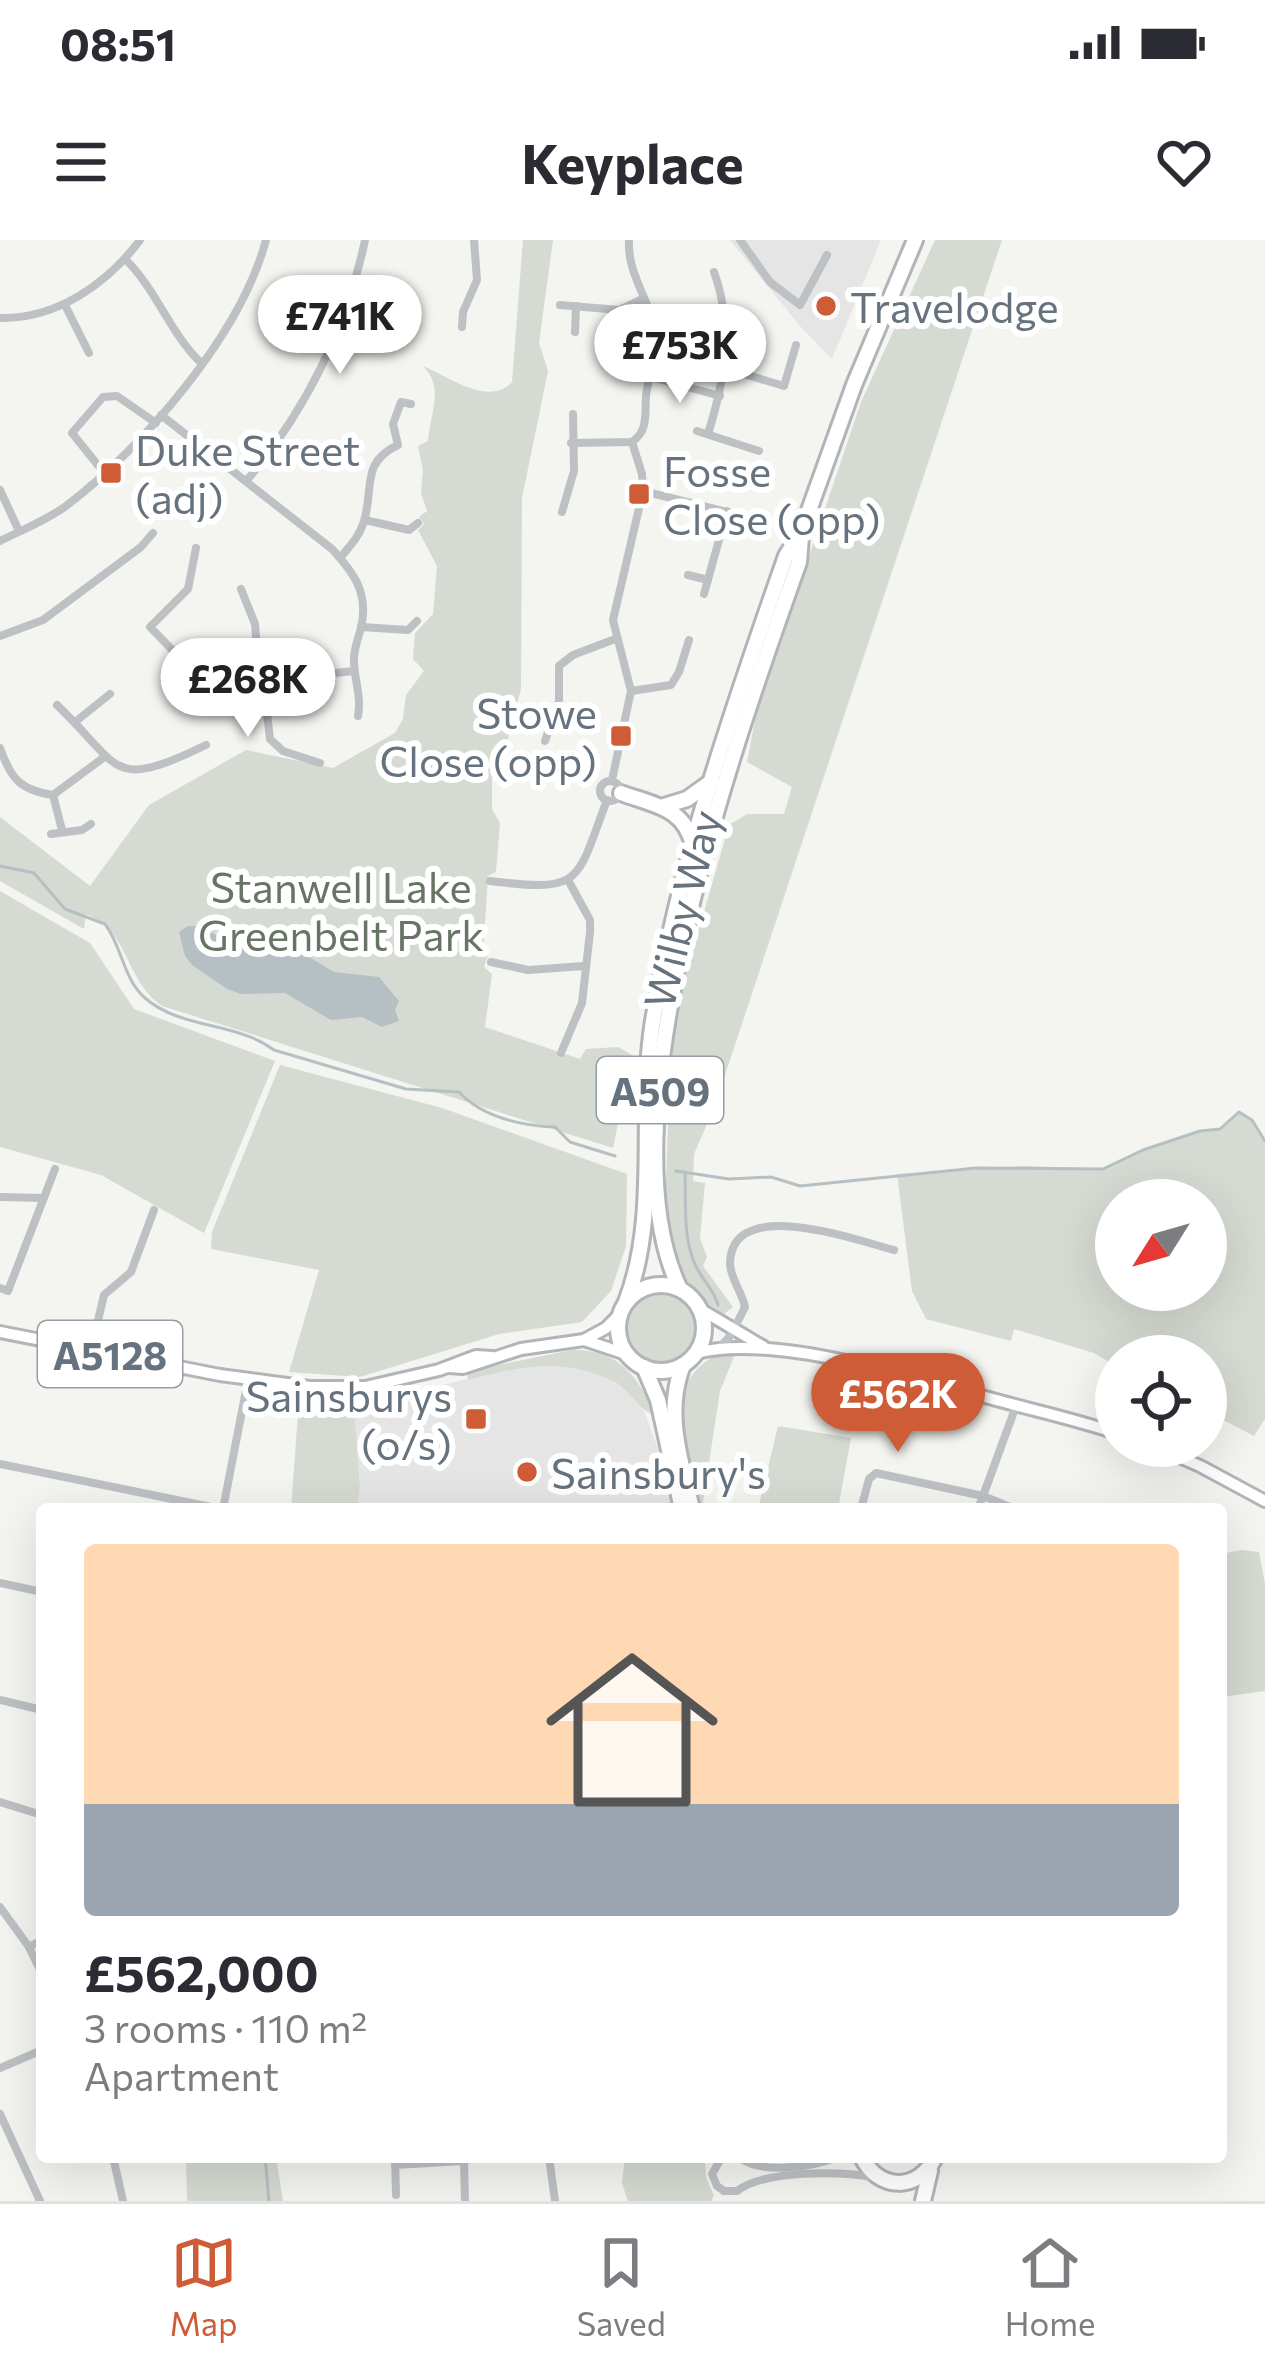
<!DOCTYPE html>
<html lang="en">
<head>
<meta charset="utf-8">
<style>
	body { margin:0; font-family:Commissioner,sans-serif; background:#f7f7f7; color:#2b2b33; height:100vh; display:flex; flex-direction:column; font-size:45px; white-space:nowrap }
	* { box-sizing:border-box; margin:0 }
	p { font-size:39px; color:#7c7c81 }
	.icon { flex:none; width:66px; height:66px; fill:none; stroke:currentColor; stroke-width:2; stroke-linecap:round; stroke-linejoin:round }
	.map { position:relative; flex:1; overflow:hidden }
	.drawer { position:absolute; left:36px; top:1263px; width:1191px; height:660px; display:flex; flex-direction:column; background:#fff; border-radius:12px; box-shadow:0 12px 48px #0002 }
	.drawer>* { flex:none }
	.needle { width:78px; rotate:233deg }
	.buttons { position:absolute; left:1095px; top:939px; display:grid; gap:24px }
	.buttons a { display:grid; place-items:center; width:132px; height:132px; border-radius:50%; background:#fff; box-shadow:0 12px 48px #0002; font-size:60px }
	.price { position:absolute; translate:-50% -102px; padding:0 27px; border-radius:42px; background:#fff; color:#222; font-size:39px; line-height:78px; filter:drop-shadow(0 3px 6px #0008) }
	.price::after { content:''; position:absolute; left:50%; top:72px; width:36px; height:27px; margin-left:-18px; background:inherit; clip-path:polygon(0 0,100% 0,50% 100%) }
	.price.on { background:#ce5c36; color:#fff }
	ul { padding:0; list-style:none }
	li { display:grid; align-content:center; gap:24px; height:636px; padding:0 48px }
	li+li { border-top:3px solid #e1e1e2 }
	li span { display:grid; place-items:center; height:372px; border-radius:12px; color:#555 }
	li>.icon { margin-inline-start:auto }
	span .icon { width:216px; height:216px; fill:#fffc; stroke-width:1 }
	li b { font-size:51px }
	.status { display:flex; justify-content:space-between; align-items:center; height:84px; padding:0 60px; background:#fff; direction:ltr }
	.status svg { height:33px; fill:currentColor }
	header { display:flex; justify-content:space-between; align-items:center; height:156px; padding:0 48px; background:#fff; font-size:54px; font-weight:700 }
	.tabs { display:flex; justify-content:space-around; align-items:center; height:168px; border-top:3px solid #e1e1e2; background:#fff; font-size:33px; color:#7c7c81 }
	.tabs a { display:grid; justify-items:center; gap:6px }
	.tabs .on { color:#ce5c36 }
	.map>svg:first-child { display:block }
	.built { fill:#e4e5e4 }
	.green { fill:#d5dad2; fill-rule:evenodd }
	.water { fill:#b6c0c4 }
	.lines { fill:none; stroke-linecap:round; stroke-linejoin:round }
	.stream { stroke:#b6c0c4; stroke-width:3 }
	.primary-casing { stroke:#b1b5b8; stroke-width:16 }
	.highway-casing { stroke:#b2b5b8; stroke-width:20 }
	.street { stroke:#bdc1c4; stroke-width:8 }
	.primary { stroke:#fff; stroke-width:10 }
	.highway { stroke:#fff; stroke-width:14 }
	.poi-dot { fill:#ce5c36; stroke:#fff; stroke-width:4.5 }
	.labels { text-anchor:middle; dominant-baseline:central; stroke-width:12; stroke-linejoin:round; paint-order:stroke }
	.shield { fill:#fff; stroke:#949da5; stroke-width:3 }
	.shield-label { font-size:39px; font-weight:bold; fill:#66737e }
	.poi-label { font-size:42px; fill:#66737e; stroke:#fff; text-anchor:start }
	.park-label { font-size:42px; fill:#677664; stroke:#fff }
	.street-label { font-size:42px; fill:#66737e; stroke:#fff }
</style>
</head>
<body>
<div class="status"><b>08:51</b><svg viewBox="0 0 49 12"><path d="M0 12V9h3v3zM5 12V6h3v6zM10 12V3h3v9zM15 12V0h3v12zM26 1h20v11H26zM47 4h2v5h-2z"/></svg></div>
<header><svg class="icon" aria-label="menu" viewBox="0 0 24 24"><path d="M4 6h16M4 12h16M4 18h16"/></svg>Keyplace<svg class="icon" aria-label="heart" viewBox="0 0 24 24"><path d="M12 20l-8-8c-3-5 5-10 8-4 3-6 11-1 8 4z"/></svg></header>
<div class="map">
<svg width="1265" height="1961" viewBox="0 0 1265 1961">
	<rect width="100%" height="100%" fill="#f4f4f0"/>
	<g class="built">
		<polygon points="730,0 881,0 832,119 800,86"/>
		<polygon points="552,1126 593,1130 629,1151 644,1171 672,1246 669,1269 357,1269 360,1247 354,1167 508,1129"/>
	</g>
	<g class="green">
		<path d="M 523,0 L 553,0 L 539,103 L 548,131 L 522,258 L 521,449 L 503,518 L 504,537 L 492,538 L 492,569 L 500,583 L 496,632 L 488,636 L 483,714 L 488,715 L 484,727 L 492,734 L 485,787 L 580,819 L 586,809 L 618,807 L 632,815 L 613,908 L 162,766 C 124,739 130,691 86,674 L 84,689 L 0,641 L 0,577 L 90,646 L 149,565 L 246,510 L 333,528 L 395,493 L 403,479 L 406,455 L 424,431 L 413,419 L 415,393 L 433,374 L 437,326 L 418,290 L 424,284 L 419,277 L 427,271 L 421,253 L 423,230 L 418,206 L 428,201 C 430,172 445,148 423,126 C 449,137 489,167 512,142 Z"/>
		<polygon points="935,0 1002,0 714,868 694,914 693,941 705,943 700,998 707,1017 703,1026 733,1067 724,1074 707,1063 678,1031 666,985 666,939 670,828 679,759 729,585 747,574 784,574 792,547 747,522 757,470 861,162"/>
		<polygon points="0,651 90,703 134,769 275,821 204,993 101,935 0,907"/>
		<polygon points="280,825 442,868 627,934 626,1006 611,1051 582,1082 499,1094 360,1137 289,1132 319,1030 211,1009 212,992"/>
		<path d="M 1239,872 L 1252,880 L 1265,901 L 1265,1179 L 1254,1196 L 1206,1171 L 1206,1116 L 1116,1116 L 1116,1126 L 1094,1113 L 1014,1089 L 1011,1101 L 926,1079 L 912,1051 L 897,934 L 1026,926 L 1103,929 L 1143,910 L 1200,891 L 1220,889 ZM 1116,960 L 1206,960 L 1206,1050 L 1116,1050 Z"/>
		<circle cx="659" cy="1088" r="37"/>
		<path d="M 572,1110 C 618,1109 639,1136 654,1175 C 638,1169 632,1153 618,1144 C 569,1116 520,1126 468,1140 L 467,1133 L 474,1130 Z"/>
		<path d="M 722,1113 L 735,1114 L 720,1151 L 702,1269 C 688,1216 654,1140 722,1113 Z"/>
		<polygon points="299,1160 354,1167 360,1247 357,1269 291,1269"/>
		<polygon points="778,1186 851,1198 838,1269 758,1269"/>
		<polygon points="1241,1310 1259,1312 1265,1344 1265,1451 1221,1457 1221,1314"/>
		<polygon points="186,1917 276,1917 283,1961 187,1961"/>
		<polygon points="625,1917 697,1917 705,1922 706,1937 714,1956 711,1961 628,1961 622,1943"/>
	</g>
	<polygon class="water" points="188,686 198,686 227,700 296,709 334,732 379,737 399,761 395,770 399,781 382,787 362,777 331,780 285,753 241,754 227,749 192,725 185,716 179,692"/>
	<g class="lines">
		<g class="stream">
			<path d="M 0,626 L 34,633 L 65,669 L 105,684 C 122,706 123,739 145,758 C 180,789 237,782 274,810 L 406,849 L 459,852 C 482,877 522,886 555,887 L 570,902 L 615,916"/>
			<polyline points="676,931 729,939 771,937 800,946 976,928 1103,929 1143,910 1200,891 1220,889 1239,872 1252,880 1265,901"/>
			<path d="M 685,932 C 686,961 683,995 694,1022 C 700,1038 713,1047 718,1065"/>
			<polyline points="265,1917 269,1961"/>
		</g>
		<defs>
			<g id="primary">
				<polyline points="700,1069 764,1107"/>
				<polyline points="0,1092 220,1135 310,1147 365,1147 439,1130 476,1116 492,1117"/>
				<polyline points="584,1100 626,1114"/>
				<path d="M 696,1113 C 772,1093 912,1137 989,1158 C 1032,1170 1074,1179 1116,1193"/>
				<polyline points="449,1127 463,1128 521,1109 584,1100 606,1088 619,1075"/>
				<polyline points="1154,1206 1200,1226 1265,1261"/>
			</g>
			<g id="highway">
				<path d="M 621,553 C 653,565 685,567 693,606"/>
				<polyline points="664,566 687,559 712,541"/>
				<circle cx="661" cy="1088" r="43"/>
				<path d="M 680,1049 C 599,881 738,493 799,322 L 801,297"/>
				<path d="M 626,1062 C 660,974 638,872 653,781 C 679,623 733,467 786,316 L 802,290 L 854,145 L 915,0"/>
				<path d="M 683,1125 C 664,1173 681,1221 692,1269"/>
				<polyline points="644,1127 658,1160 682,1269"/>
				<path d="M 862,1917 C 878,1951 919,1952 935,1917"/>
				<polyline points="923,1961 930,1931"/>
			</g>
		</defs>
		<use href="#primary" class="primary-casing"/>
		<use href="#highway" class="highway-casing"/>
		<g class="street">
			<polyline points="740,0 770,42 800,65 827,15"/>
			<path d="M 125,19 C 157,50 169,92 201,123"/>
			<polyline points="65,65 89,113"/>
			<polyline points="560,65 619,70 644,58"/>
			<path d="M 0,78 C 57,79 107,44 140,0"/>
			<polyline points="462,87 463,72 477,40 474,0"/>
			<polyline points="575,92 576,66"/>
			<polyline points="725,133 744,134 784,146 796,105"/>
			<polyline points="651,137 720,156"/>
			<path d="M 161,175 L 332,309 C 354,333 369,353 361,388 C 358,398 355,406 354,417 C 353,438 362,454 358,476"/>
			<polyline points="697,191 759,211"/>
			<path d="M 708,194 C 725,139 734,88 714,32"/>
			<path d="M 571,203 L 632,202 C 651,189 643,169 647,149 C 651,129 657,113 655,92 C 650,59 627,35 629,0"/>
			<polyline points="105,234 72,193 103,157 117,156 156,183"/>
			<path d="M 247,240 C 305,172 347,88 365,0"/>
			<polyline points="0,250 19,291"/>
			<polyline points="643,251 747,277"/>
			<polyline points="562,272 574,231 573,174"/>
			<polyline points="365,280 409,290 418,283"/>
			<path d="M 0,301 C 22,290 47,280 66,266 C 143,208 241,94 266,0"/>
			<polyline points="196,308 188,349 150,387 186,424 200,427 258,422 316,435 354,431"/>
			<path d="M 340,318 C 349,307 359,297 363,284 C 375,251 359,223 398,205 L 393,184 L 401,162 L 411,164"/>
			<polyline points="688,335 708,340"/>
			<polyline points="241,349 255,384 258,422"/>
			<polyline points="704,354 727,271"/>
			<polyline points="361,387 408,390 417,381"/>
			<polyline points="0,396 43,380 141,307 153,293"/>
			<polyline points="288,428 267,473 270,499 283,511 320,523"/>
			<polyline points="631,451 671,445 679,432 689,400"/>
			<path d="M 57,465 C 122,527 109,552 206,505"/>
			<polyline points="75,482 110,454"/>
			<polyline points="545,501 559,461 559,426 573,415 615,399"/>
			<path d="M 0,508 C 11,539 20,550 53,555 L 103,518"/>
			<polyline points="612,540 631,451 613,380 643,251 642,234 632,202"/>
			<circle cx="610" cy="551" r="10"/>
			<polyline points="53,555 62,590"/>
			<polyline points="51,594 82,590 91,584"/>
			<path d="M 490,641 C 584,653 576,642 607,560"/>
			<polyline points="491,722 528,730 584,726"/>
			<polyline points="561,813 582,763 590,692 590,680 568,640"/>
			<polyline points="0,957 42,958"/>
			<polyline points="0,1048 8,1051 55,929"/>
			<path d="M 720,1107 L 731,1095 L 745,1067 C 742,1052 730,1038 730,1023 C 732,954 858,1001 894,1010"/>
			<polyline points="91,1110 104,1055 131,1032 154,970"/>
			<polyline points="0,1224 221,1269"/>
			<polyline points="223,1269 248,1140"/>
			<polyline points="861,1269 869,1239 876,1233 983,1256 978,1269"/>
			<polyline points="1015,1269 983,1256 1016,1166"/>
			<polyline points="0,1343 42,1352"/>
			<polyline points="0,1460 42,1470"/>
			<polyline points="0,1562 42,1575"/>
			<polyline points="0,1667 29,1707 42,1734"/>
			<polyline points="29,1707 42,1700"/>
			<polyline points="0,1828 42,1810"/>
			<polyline points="0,1874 40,1961"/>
			<polyline points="113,1917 123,1961"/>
			<polyline points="395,1917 396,1955"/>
			<polyline points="549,1917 555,1961"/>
			<polyline points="722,1917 712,1934 717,1946 724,1951"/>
			<path d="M 739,1917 C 760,1935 813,1927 837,1917"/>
			<polyline points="464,1921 465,1961"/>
			<polyline points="395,1925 464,1921"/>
			<path d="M 724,1951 L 737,1951 C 764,1930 840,1931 874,1937"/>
		</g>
		<use href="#primary" class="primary"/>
		<use href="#highway" class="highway"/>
	</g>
	<g class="poi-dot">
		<circle cx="826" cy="66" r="12"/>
		<rect x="99" y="221" width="24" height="24" rx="6"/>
		<rect x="627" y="242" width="24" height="24" rx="6"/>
		<rect x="609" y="484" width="24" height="24" rx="6"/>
		<rect x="464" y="1167" width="24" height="24" rx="6"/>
		<circle cx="527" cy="1232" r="12"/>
	</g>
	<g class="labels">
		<g class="shield">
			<rect x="597" y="817" width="126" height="66" rx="9"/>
			<rect x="38" y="1081" width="144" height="66" rx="9"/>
		</g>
		<g class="shield-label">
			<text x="660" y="850">A509</text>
			<text x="110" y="1114">A5128</text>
		</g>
		<g class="poi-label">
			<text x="850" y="66">Travelodge</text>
			<text x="135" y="209">Duke Street<tspan x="135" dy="48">(adj)</tspan></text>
			<text x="663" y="230">Fosse<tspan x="663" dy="48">Close (opp)</tspan></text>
			<text x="597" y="472" text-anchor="end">Stowe<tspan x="597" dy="48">Close (opp)</tspan></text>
			<text x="452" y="1155" text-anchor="end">Sainsburys<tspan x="452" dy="48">(o/s)</tspan></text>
			<text x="551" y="1232">Sainsbury's</text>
		</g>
		<g class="park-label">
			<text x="341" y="646">Stanwell Lake<tspan x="341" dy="48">Greenbelt Park</tspan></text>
		</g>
		<g class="street-label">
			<text transform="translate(681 669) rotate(-76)">Wilby Way</text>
		</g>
	</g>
</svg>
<div class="buttons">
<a><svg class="needle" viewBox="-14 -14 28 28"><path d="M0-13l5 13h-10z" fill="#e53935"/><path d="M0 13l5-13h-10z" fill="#7c7c81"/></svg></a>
<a><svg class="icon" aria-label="locate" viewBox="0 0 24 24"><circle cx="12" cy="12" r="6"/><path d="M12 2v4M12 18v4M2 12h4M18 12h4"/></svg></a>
</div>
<b class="price" style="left:340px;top:137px">£741K</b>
<b class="price" style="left:680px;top:166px">£753K</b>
<b class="price" style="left:248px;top:500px">£268K</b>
<b class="price on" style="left:898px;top:1215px">£562K</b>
<section class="drawer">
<ul>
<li><span style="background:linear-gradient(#ffd9b3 70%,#9aa5b1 0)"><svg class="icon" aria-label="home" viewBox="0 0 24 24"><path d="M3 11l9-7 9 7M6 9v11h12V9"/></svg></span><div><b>£562,000</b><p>3 rooms · 110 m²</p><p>Apartment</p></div></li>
</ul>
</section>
</div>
<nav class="tabs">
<a class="on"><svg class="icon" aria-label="map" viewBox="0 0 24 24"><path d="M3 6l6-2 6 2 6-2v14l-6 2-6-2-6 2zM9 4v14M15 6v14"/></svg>Map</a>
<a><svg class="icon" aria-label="saved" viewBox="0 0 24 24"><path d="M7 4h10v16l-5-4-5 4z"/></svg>Saved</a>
<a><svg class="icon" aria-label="home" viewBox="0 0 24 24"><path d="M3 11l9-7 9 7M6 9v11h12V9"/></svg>Home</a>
</nav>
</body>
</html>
